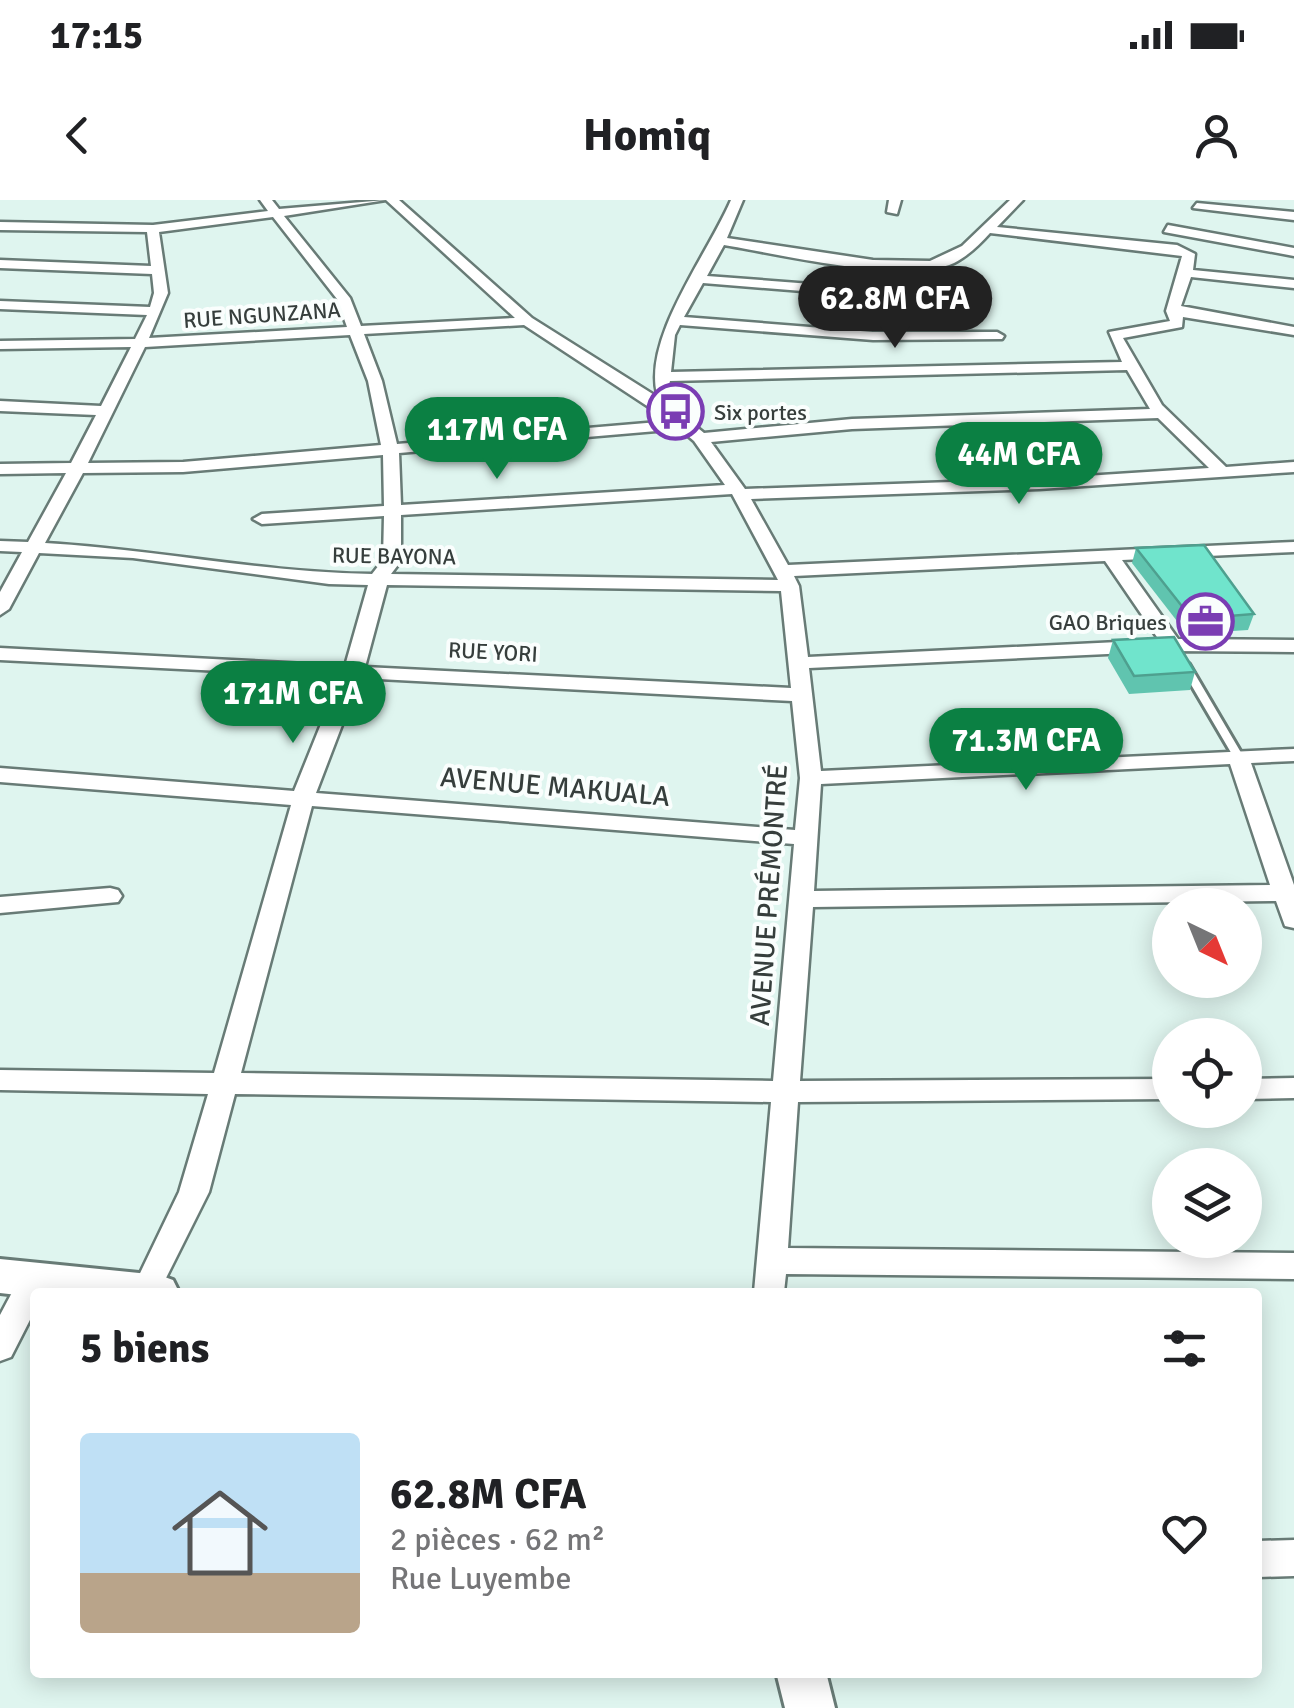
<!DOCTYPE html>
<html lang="fr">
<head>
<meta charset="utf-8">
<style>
	body { margin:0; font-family:Signika,sans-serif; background:#f2f2f2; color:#202124; height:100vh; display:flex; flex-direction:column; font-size:38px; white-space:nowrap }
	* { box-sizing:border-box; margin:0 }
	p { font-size:32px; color:#757577 }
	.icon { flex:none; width:55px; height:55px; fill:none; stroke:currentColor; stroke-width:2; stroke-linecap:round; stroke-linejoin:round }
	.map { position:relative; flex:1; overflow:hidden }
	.drawer { position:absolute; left:30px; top:1088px; width:1232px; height:390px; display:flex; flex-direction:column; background:#fff; border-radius:10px; box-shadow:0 5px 25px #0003 }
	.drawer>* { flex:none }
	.needle { width:65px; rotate:137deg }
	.buttons { position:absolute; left:1152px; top:688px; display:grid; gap:20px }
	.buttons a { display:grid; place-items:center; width:110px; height:110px; border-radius:50%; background:#fff; box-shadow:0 5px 25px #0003; font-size:50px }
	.price { position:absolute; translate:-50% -85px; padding:0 22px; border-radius:35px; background:#0b8043; color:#fff; font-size:32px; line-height:65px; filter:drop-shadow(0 2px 5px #0008) }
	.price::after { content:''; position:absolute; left:50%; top:60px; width:30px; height:22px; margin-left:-15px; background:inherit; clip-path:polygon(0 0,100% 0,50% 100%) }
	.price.selected { background:#222; color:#fff }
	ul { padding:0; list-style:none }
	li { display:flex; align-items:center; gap:30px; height:250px; padding:0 50px }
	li+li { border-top:2px solid #e0e0e0 }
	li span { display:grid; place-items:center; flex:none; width:280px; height:200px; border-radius:10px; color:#555 }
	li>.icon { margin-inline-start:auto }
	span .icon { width:120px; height:120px; fill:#fffc; stroke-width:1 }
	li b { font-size:42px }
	h2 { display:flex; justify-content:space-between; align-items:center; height:120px; padding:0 50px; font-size:42px }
	.status { display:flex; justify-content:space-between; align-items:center; height:70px; padding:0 50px; background:#fff; direction:ltr }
	.status svg { height:28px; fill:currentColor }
	header { display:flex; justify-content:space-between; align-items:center; height:130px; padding:0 50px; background:#fff; font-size:45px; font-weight:700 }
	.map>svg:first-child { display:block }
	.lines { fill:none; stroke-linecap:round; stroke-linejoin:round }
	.service-casing { stroke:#687b76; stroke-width:6 }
	.minor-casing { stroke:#687b76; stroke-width:5 }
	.tertiary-casing { stroke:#687b76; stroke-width:6 }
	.service { fill:#fff; fill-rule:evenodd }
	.minor { fill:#fff; fill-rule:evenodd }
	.tertiary { fill:#fff; fill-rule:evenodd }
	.wall { fill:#60c4af }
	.building { fill:#70e4cc; stroke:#4ea08f; stroke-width:2.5 }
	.labels { text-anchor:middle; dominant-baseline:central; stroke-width:8; stroke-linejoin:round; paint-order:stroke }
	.far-street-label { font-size:22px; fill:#363e3c; stroke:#fafefd }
	.far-poi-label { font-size:22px; fill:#363e3c; stroke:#fafefd; text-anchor:start }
	.street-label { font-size:28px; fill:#363e3c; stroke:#fafefd }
</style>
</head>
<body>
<div class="status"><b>17:15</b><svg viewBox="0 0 49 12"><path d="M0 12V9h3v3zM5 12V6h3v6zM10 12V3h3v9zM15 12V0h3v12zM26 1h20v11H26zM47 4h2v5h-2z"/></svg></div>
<header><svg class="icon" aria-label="back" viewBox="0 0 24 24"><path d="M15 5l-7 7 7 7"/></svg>Homiq<svg class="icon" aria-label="person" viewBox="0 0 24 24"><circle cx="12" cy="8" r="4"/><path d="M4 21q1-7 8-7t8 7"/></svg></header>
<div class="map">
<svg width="1294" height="1508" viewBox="0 0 1294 1508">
	<rect width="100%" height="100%" fill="#dff5ef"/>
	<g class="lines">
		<defs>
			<polygon id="service" points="1184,461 1189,464 1243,556 1242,558 1234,558 1233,556 1179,464"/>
			<g id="minor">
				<path d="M 260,0 L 272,0 L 279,9 L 386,0 L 284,16 L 350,98 L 361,126 L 515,118 L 386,0 L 399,0 L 532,118 L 667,203 L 704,233 L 852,219 L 1150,209 L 1127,170 L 670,181 L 667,194 L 657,194 C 643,137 708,54 731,0 L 743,0 L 727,38 L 873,60 L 930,61 L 962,46 L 1010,0 L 1023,0 L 997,27 L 1177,45 L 1195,54 L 1193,70 L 1294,80 L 1294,88 L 1191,77 L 1181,106 L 1294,127 L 1294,135 L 1183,117 L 1182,127 L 1123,138 L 1162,205 L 1226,267 L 1294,262 L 1294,272 L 1039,289 L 751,299 L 788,365 L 1294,342 L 1294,352 L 1122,360 L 1178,439 L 1294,440 L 1294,452 L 1172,451 L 809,468 L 821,571 L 1294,549 L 1294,561 L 1251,563 L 1294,685 L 1294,728 L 1285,726 L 1276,701 L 813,707 L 800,881 L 1170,879 L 1170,899 L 798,902 L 788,1048 L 1294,1053 L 1294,1079 L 786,1074 L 784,1092 L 754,1092 L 771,902 L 235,894 L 209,992 L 159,1092 L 131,1092 L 179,992 L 208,894 L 0,890 L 0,870 L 214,873 L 291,605 L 0,582 L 0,568 L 294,591 L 340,477 L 0,460 L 0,448 L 345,466 L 368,385 L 329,384 L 133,358 L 39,353 L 9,409 L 0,415 L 0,392 L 22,352 L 0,351 L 0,341 L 28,342 L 66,273 L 0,274 L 0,264 L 71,263 L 96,215 L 0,211 L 0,201 L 101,206 L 131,147 L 0,149 L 0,141 L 135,139 L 147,115 L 0,109 L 0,101 L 150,107 L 154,93 L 152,74 L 0,68 L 0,60 L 151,66 L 147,32 L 0,30 L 0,22 L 153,25 L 268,11 ZM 273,17 L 337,99 L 347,127 L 149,138 L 168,93 L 159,32 ZM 990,33 L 1182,56 L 1166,111 L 1170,121 L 1109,132 L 1122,162 L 671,172 L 675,135 L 680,125 L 873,140 L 1002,139 L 1004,136 L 997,132 L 873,132 L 684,117 L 703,83 L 877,97 L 884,93 L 877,89 L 707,76 L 724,45 C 779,54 906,85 954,63 C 968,56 980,44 990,33 ZM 524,125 L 670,221 L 397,244 L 382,181 L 364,134 ZM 350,135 L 368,181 L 381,245 L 183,262 L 88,263 L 145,147 ZM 1158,218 L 1209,268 L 1039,279 L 745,289 L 711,242 L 852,229 ZM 680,229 L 694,241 L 725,285 L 401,305 L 399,253 ZM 383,255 L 384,306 L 262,314 L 253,319 L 262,324 L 384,316 L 383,360 L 372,374 C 263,373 154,349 45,343 L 83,273 L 183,272 ZM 732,294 L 778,380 L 391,374 L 401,361 L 401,315 ZM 1105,361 L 1159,440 L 808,457 L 799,386 L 794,376 ZM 387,385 L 781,391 L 791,488 L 365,467 ZM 360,478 L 792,501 L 800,578 L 795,630 L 316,593 ZM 1230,564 L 1270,685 L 814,691 L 821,584 ZM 312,606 L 794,644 L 773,881 L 241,873 Z"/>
				<polygon points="889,0 901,0 897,14 887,12"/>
				<polygon points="1197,3 1294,12 1294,20 1193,8"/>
				<polygon points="1168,25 1294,48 1294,56 1164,32"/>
				<polygon points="110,688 118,690 122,696 118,702 0,713 0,697"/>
				<polygon points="1294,878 1294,898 1245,899 1245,879"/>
				<polygon points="35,1066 46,1070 50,1079 44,1092 35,1092 35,1110 11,1157 0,1161 0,1115 24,1070"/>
				<polygon points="1294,1340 1294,1376 1258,1377 1258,1341"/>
			</g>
			<g id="tertiary">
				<polygon points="0,1059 159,1075 173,1080 179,1092 35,1092 35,1097 0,1093"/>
				<polygon points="776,1472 826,1472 835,1508 785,1508"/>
			</g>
		</defs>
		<use href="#service" class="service-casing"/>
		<use href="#minor" class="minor-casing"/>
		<use href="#tertiary" class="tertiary-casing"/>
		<use href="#service" class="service"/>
		<use href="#minor" class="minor"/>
		<use href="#tertiary" class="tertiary"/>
	</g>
	<g class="wall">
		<polygon points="1136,348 1254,414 1248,430 1187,434 1132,363"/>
		<polygon points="1113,440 1195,472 1190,490 1129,494 1108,458"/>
	</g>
	<g class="building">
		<polygon points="1204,345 1254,414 1192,419 1136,348"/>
		<polygon points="1174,437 1195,472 1134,476 1113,440"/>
	</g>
	<defs>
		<symbol id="bus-ring" viewBox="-11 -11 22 22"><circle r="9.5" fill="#fafefd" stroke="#7a3db3" stroke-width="1.5"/><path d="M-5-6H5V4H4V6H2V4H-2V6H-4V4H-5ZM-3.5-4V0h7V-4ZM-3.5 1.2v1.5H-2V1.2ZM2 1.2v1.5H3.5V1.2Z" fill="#7a3db3"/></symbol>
		<symbol id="office-ring" viewBox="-11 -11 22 22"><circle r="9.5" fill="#fafefd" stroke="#7a3db3" stroke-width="1.5"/><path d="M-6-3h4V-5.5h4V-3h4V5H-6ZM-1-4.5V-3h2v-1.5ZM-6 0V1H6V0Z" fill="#7a3db3"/></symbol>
	</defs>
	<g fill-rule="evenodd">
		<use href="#bus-ring" x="644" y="180" width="63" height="63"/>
		<use href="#office-ring" x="1174" y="390" width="63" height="63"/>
	</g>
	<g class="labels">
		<g class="far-street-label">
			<text transform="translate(262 115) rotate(-4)">RUE NGUNZANA</text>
			<text transform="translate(394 356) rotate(1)">RUE BAYONA</text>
			<text transform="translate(493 452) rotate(3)">RUE YORI</text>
		</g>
		<g class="far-poi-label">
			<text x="714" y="212">Six portes</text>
			<text x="1167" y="422" text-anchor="end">GAO Briques</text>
		</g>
		<g class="street-label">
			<text transform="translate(555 587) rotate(5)">AVENUE MAKUALA</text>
			<text transform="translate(769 695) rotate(-86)">AVENUE PRÉMONTRÉ</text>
		</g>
	</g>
</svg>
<div class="buttons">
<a><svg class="needle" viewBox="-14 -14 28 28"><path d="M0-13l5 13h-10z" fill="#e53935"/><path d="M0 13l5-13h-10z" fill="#757577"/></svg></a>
<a><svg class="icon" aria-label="locate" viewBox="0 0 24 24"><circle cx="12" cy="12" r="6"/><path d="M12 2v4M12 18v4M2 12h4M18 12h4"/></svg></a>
<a><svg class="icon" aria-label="layers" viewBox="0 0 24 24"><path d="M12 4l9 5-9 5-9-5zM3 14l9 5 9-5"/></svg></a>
</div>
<b class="price selected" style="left:895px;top:151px">62.8M CFA</b>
<b class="price" style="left:497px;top:282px">117M CFA</b>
<b class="price" style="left:1019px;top:307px">44M CFA</b>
<b class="price" style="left:293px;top:546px">171M CFA</b>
<b class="price" style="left:1026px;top:593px">71.3M CFA</b>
<section class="drawer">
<h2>5 biens<svg class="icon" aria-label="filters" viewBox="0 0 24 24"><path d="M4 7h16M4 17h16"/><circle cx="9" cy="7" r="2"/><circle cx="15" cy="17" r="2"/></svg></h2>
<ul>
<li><span style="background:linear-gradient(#bfe0f5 70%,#b9a48a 0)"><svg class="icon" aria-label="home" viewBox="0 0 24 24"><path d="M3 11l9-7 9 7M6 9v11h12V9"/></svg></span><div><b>62.8M CFA</b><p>2 pièces · 62 m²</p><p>Rue Luyembe</p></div><svg class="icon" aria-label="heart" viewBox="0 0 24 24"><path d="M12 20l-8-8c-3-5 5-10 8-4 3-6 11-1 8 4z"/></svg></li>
</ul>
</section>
</div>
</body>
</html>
